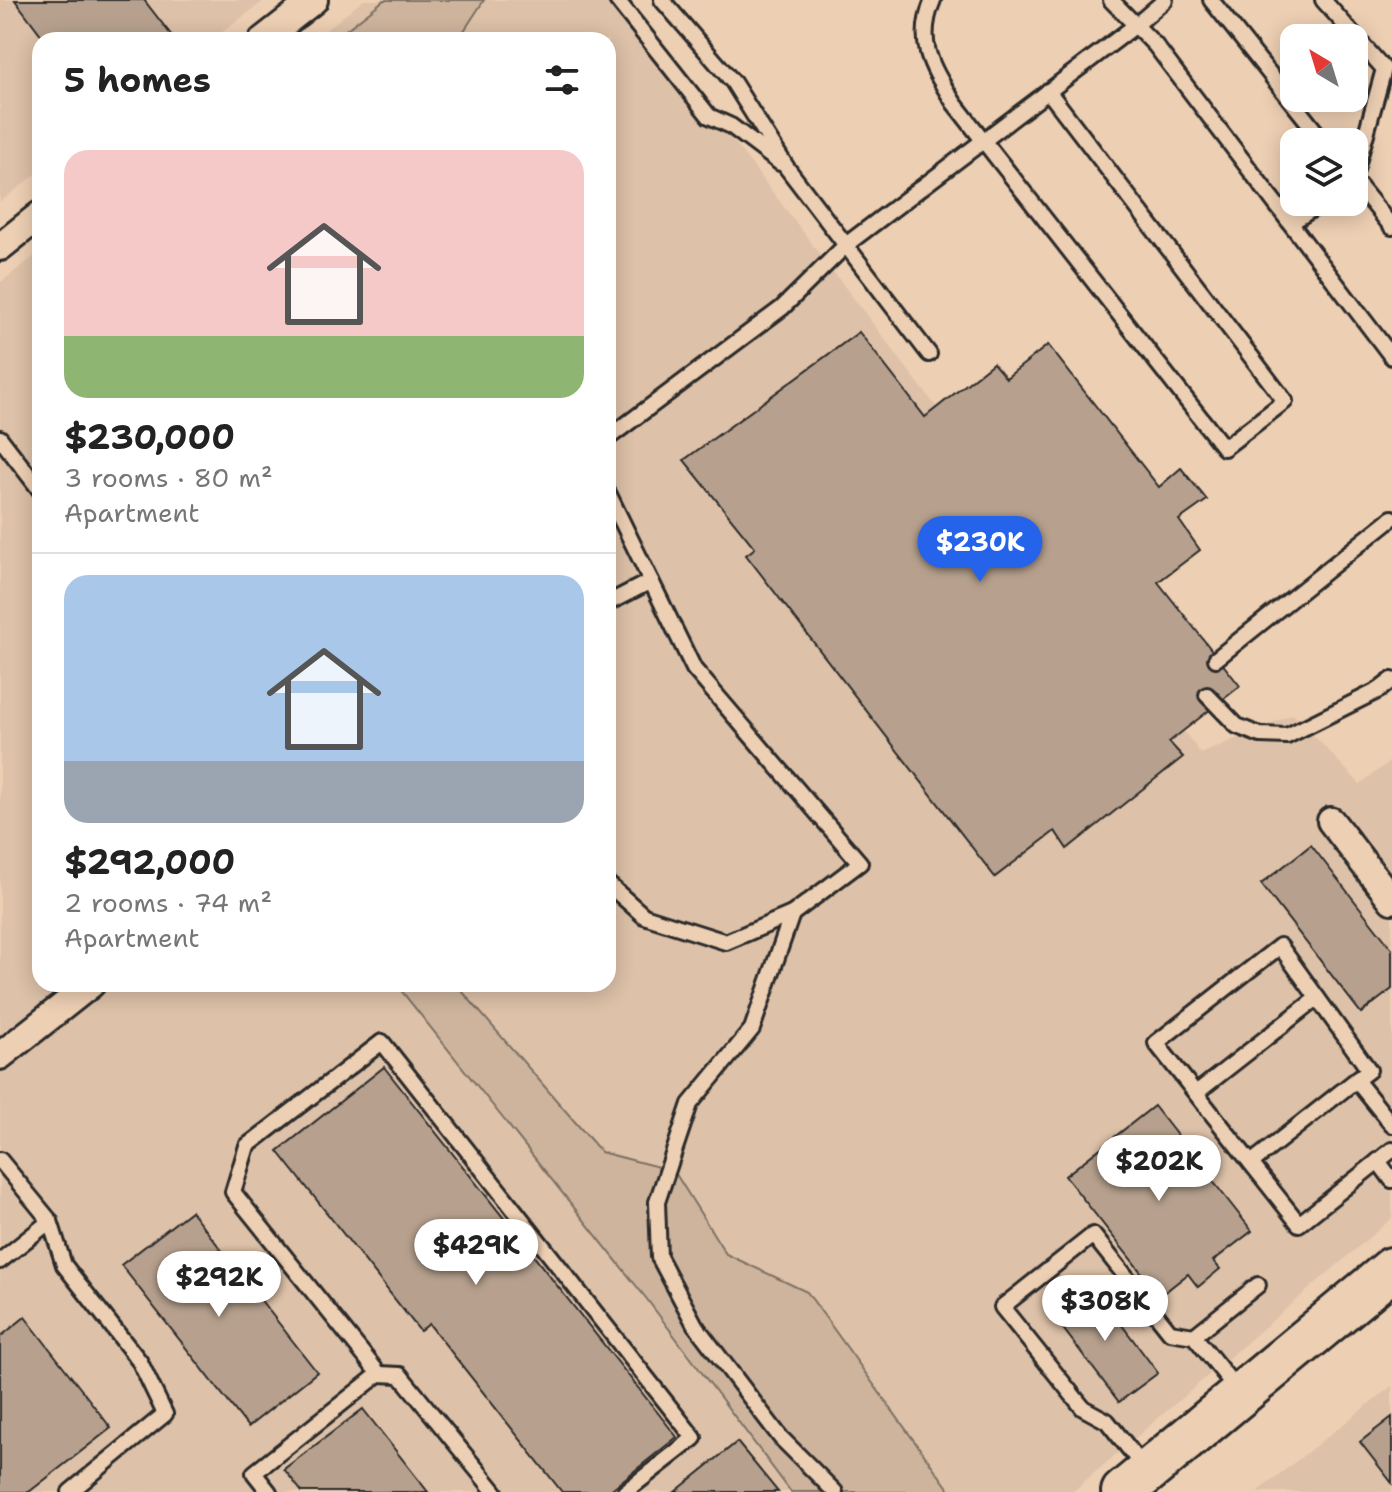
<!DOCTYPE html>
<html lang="en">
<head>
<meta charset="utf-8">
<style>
	body { margin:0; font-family:"Shantell Sans",sans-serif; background:#f2f2f2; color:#222; height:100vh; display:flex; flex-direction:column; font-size:30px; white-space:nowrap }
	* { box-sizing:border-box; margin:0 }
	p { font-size:26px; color:#767676 }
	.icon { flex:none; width:44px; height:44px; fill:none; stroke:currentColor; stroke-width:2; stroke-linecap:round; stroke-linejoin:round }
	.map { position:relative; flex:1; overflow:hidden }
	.drawer { position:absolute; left:32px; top:32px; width:584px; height:960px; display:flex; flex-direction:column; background:#fff; border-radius:24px; box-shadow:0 4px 20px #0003 }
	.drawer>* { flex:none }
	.needle { width:52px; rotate:322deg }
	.buttons { position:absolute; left:1280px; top:24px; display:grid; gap:16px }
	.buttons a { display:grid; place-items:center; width:88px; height:88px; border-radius:16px; background:#fff; box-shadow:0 4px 20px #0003; font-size:40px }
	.price { position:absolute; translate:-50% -68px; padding:0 18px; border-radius:28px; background:#fff; color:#222; font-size:26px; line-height:52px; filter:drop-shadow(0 2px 4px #0008) }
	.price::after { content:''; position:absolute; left:50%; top:48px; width:24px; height:18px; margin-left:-12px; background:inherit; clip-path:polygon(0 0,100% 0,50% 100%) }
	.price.active { background:#2563eb; color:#fff }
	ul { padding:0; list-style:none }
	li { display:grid; align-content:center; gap:16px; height:424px; padding:0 32px }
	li+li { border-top:2px solid #e0e0e0 }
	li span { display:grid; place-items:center; height:248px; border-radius:24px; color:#555 }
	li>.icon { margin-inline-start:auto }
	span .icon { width:144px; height:144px; fill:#fffc; stroke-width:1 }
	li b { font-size:34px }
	h2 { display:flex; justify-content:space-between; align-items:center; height:96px; padding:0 32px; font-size:34px }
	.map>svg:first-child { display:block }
	.built { fill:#ddc1a8 }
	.green { fill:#ceb49d; stroke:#7c7064; stroke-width:2 }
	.building { fill:#b7a18e; stroke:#2b2b2b; stroke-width:2 }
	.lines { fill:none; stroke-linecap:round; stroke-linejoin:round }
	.lane-casing { stroke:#2b2b2b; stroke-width:20 }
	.street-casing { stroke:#2b2b2b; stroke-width:32 }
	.primary-casing { stroke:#2b2b2b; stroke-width:48 }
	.lane { stroke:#edcfb3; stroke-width:14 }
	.street { stroke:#edcfb3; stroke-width:26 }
	.primary { stroke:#edcfb3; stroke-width:42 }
</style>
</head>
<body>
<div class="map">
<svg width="1392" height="1492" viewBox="0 0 1392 1492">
	<rect width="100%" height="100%" fill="#edcfb3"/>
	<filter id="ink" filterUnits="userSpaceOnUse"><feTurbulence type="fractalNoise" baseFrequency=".0125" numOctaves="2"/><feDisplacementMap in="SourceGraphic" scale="16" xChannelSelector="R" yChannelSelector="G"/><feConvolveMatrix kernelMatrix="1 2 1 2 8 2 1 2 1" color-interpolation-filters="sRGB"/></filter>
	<g filter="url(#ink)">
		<g class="built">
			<polygon points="0,0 265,0 212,40 40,40 40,171 0,202"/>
			<polygon points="364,0 626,0 1201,754 1293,714 1360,784 1392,760 1392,1218 1072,1492 0,1492 0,283 40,252 40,984 608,984 608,40 313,40"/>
			<polygon points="1392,1386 1392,1492 1257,1492"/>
		</g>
		<g class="green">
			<polygon points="384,0 484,0 458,40 333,40"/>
			<polygon points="396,984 456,984 601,1152 674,1171 726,1254 807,1292 951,1492 791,1492 646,1298"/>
		</g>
		<g class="building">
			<polygon points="15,0 144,0 175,40 45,40"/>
			<polygon points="859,332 925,417 993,363 1006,378 1048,345 1159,487 1181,468 1207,500 1179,520 1200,550 1158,582 1240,686 1169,742 1183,757 1067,849 1055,831 995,877 746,555 755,548 684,460"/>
			<polygon points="1311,845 1392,949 1392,989 1361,1013 1261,884"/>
			<polygon points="384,1067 677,1437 608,1492 562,1492 429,1324 420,1331 278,1151"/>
			<polygon points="1154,1106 1252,1231 1213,1261 1220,1269 1198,1287 1188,1274 1160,1296 1065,1176"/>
			<polygon points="191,1211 317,1372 248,1427 121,1265"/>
			<polygon points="1091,1284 1158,1373 1119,1402 1052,1314"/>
			<polygon points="25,1317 111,1428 29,1492 0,1492 0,1337"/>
			<polygon points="363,1409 428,1492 302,1492 284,1469"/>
			<polygon points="1392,1417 1392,1483 1360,1442"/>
			<polygon points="737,1442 778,1492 675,1492"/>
		</g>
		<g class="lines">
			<defs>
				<g id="lane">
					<polyline points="617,0 709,116 731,126 780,163"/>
					<polyline points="662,0 733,82 787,168 929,354"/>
					<path d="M 933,0 C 915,43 932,67 954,103 L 1224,448 L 1285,401 L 1048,91"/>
					<polyline points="1111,0 1155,45 1392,357"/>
					<polyline points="1211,0 1324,142"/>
					<polyline points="1323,0 1384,69 1354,177"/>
					<polyline points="1354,180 1392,227"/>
					<polyline points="1292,222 1323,202"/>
					<polyline points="0,438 40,490"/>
					<polyline points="608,438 782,308 847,244 1136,25 1165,0"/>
					<polyline points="608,493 694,669 860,863 792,914 726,942 644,916 608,884"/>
					<polyline points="608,603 651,581"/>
					<polyline points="1216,659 1392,518"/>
					<polyline points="1207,695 1237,726 1260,735 1287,736 1379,690 1392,680"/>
					<polyline points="792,914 752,1029 690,1104 657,1202 659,1257 695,1325 781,1438 835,1492"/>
					<polyline points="1196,1093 1317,998"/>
					<polyline points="1392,1125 1356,1080 1369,1070 1280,946 1156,1043 1299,1224 1392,1150"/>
					<polyline points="0,1160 50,1221 64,1265 140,1362 165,1414 70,1492"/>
					<polyline points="1378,1161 1392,1180"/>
					<polyline points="1251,1163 1356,1080"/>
					<polyline points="0,1261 50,1221"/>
					<polyline points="1194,1336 1258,1285"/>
					<polyline points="379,1374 233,1192 247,1146 382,1042 694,1438 625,1492"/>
					<polyline points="1146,1470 1107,1421 1083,1408 1002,1307 1093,1235 1170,1332 1194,1336 1239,1392"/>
					<polyline points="269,1492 254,1473 379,1374 400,1375 495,1492"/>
				</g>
				<g id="street">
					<polyline points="263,40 314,0"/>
					<polyline points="0,247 40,215"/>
					<polyline points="1331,821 1392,900"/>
					<polyline points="0,1056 91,984"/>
				</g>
				<polyline id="primary" points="1123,1492 1392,1269"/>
			</defs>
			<use href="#lane" class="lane-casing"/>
			<use href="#street" class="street-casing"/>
			<use href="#primary" class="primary-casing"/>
			<use href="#lane" class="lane"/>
			<use href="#street" class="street"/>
			<use href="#primary" class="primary"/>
		</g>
	</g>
</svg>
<div class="buttons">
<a><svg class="needle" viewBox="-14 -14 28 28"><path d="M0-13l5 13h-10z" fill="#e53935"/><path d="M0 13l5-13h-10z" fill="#767676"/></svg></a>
<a><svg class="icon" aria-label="layers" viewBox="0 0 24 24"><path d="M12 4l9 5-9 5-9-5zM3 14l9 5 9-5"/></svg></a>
</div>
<b class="price active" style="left:980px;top:584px">$230K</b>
<b class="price" style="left:1159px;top:1203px">$202K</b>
<b class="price" style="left:476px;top:1287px">$429K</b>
<b class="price" style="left:219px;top:1319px">$292K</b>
<b class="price" style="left:1105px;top:1343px">$308K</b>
<section class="drawer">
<h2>5 homes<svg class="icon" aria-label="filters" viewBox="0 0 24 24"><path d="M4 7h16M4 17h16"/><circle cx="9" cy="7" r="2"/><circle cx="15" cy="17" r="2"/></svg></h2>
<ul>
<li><span style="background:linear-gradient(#f6c9c9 75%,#8fb573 0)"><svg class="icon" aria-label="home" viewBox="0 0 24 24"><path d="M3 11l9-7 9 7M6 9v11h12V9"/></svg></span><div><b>$230,000</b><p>3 rooms · 80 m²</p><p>Apartment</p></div></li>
<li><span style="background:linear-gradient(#a9c7e8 75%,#9aa5b1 0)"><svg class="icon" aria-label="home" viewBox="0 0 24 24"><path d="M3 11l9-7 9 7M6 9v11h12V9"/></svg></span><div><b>$292,000</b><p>2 rooms · 74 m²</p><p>Apartment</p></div></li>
</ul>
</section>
</div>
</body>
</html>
